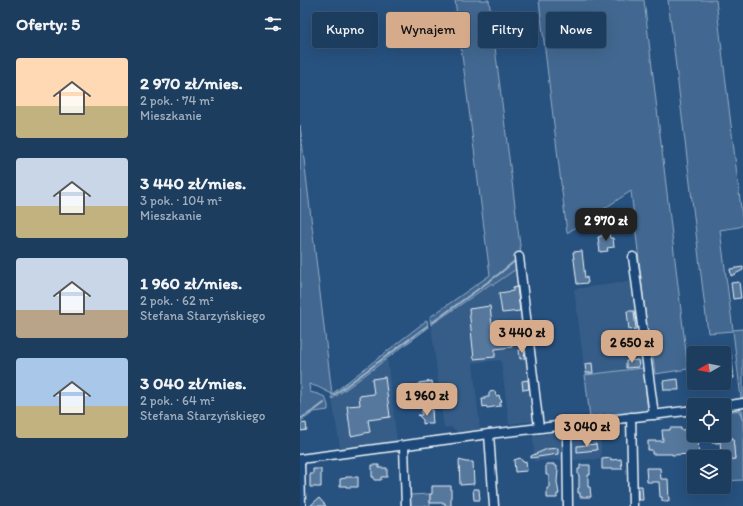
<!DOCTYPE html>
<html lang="pl">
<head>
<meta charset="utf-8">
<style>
	body { margin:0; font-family:Itim,sans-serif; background:#2a4868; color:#f1f3f6; height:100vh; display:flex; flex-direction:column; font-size:15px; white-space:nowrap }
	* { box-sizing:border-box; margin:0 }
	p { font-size:13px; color:#a0aebd }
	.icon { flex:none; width:22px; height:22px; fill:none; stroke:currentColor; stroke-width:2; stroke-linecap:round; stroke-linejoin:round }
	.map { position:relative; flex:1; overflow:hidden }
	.panel { display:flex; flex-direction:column; background:#1d3d5f; width:300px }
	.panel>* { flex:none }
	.hud { position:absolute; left:12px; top:12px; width:371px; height:36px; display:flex; gap:8px }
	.needle { width:26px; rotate:261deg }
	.fabs { position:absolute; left:387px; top:346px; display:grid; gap:8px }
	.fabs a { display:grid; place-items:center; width:44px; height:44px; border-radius:4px; background:#1d3d5f; box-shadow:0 4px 16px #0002,0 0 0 1px #3b5674; font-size:20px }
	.price { position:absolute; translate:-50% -34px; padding:0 9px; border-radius:8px; background:#d6ab8b; color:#111; font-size:13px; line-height:26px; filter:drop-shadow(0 1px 2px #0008) }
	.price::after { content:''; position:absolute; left:50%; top:24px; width:12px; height:9px; margin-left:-6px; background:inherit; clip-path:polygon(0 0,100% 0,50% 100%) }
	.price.selected { background:#222; color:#fff }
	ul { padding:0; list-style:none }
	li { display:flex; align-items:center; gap:12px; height:100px; padding:0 16px }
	li span { display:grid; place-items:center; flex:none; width:112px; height:80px; border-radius:4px; color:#555 }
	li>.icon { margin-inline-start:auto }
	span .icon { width:48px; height:48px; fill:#fffc; stroke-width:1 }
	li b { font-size:17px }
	h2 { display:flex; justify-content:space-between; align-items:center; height:48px; padding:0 16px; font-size:17px }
	.pill { padding:0 14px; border-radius:4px; background:#1d3d5f; box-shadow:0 4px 16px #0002,0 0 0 1px #3b5674; font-size:14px; line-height:36px }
	.pill.selected { background:#d6ab8b; color:#111 }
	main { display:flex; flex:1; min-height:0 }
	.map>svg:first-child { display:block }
	.built { fill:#355d88 }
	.green { fill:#436891; stroke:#96acc4 }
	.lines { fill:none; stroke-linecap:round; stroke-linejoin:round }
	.stream { stroke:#9db3c9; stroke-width:2 }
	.building { fill:#57789d; stroke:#e8f1f8 }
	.minor-casing { stroke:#e8f1f8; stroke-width:11 }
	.minor { stroke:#1f4a7a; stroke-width:8 }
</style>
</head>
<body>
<main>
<section class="panel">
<h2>Oferty: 5<svg class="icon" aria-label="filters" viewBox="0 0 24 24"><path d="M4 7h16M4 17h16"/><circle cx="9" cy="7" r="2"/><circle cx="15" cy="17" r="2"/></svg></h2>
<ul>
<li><span style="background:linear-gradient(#ffd9b3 60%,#c2b280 0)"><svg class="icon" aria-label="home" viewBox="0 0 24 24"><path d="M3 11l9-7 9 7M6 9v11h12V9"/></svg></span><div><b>2 970 zł/mies.</b><p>2 pok. · 74 m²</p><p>Mieszkanie</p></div></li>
<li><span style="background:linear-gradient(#c9d6e8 60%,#c2b280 0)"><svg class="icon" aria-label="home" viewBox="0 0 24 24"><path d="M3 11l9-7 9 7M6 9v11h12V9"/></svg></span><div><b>3 440 zł/mies.</b><p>3 pok. · 104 m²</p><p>Mieszkanie</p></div></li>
<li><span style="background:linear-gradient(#c9d6e8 65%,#b9a48a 0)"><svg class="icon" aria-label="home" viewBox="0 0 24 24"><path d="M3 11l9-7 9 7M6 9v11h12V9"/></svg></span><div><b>1 960 zł/mies.</b><p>2 pok. · 62 m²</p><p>Stefana Starzyńskiego</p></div></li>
<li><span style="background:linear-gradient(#a9c7e8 60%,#c2b280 0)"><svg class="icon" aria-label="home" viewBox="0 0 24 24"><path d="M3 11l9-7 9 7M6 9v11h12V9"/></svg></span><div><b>3 040 zł/mies.</b><p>2 pok. · 64 m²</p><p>Stefana Starzyńskiego</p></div></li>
</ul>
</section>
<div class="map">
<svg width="443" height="506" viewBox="0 0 443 506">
	<rect width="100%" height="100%" fill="#27517f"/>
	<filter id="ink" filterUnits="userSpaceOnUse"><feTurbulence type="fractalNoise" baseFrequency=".025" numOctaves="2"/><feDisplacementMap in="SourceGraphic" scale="8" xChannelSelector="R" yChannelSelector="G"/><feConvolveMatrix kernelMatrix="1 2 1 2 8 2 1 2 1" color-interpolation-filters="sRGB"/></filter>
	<g filter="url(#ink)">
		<g class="built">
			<polygon points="217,268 235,416 233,421 209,424 201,360 173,363 180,429 158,432 151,427 144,428 131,325 193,282 193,285"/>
			<polygon points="333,281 343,368 285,375 274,289"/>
			<polygon points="87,357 97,441 40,448 32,399 67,374"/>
			<polygon points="301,428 301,459 273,460 272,431"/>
			<polygon points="261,432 262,460 234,461 233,436"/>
		</g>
		<g class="green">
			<polygon points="155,0 189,0 221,253 218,256 219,267 193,285 192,283 131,325 130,317 190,275"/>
			<polygon points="239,0 344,0 388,369 355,374 351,341 348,337 331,191 267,233"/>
			<polygon points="368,0 416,0 443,225 439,227 420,230 433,330 443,329 443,397 441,398 433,331 408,333"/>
			<path d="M 0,125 L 32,394 L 127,320 L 128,328 C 96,351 65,376 32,399 L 32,394 L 18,387 L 9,384 L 10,392 L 18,394 L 25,397 L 28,405 L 28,410 L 14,412 L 0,422 Z"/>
			<polygon points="343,368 348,411 290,418 285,375"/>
			<polygon points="443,410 443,480 424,481 424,476 425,476 424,460 435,459 433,438 420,439 420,435 424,435 424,412"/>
			<polygon points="130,494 130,506 109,506 109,495"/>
		</g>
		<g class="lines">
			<g class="stream">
				<polyline points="133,322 199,274 216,260"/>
				<polyline points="34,395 127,326"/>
				<polyline points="440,412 443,420"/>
				<polyline points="0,419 16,409 24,403"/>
			</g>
		</g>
		<g class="building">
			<polygon points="309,233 310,238 313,238 314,247 307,248 308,251 300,252 298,237 302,236 302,234"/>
			<polygon points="282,251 285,278 287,277 288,283 277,284 273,252"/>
			<polygon points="443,267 443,270 431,276 430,269"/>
			<polygon points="439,282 441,298 433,299 431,283"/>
			<polygon points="217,287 220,311 202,313 199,293 213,291 213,288"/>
			<polygon points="190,306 193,334 210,332 212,347 195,349 195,357 174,359 169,309"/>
			<polygon points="327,311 334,311 336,329 329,330"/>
			<polygon points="219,350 224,350 225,358 220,359"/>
			<polygon points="431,354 434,378 426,379 424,369 424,355"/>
			<polygon points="338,360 339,367 326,368 326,361"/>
			<polygon points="292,363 293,373 286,373 285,364"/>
			<polygon points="85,377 90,417 68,420 70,432 51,436 47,406 60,405 59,396 74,394 72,379"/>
			<polygon points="378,379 379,390 364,390 363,381"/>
			<polygon points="228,380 229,389 223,390 222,381"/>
			<polygon points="132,381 133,388 120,389 119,383"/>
			<polygon points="195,391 196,396 199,395 200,399 202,401 200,403 200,406 187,408 186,406 183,407 182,399 185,399 185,397 189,397 189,392"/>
			<polygon points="132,409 133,424 128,424 127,423 123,424 123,420 118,415 122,415 122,410"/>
			<polygon points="6,423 7,430 1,431 0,424"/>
			<polygon points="370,428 381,428 381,430 392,429 392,438 398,437 399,457 393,457 393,454 372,455 372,454 352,454 352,450 348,450 348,441 363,441 362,430 370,430"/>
			<polygon points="411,435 418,435 419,443 412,443"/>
			<polygon points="433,438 435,459 424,460 424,456 421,456 420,439"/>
			<polygon points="296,444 297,450 277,452 277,446"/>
			<polygon points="258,448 258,454 231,458 231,456 247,449"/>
			<polygon points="220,458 223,462 226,461 227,471 215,472 214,460"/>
			<polygon points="311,458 311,460 321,459 322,469 302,469 302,459"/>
			<polygon points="159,460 166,462 173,462 174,484 160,485"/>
			<polygon points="246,464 254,464 254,466 257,466 257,470 258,470 257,482 259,494 257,494 257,498 247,498 247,488 249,488 249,475 246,475"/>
			<polygon points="72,465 79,465 79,468 87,468 87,477 81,477 81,480 74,480 74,477 72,477"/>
			<polygon points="280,465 290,465 290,475 288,475 288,487 290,487 291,497 280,497 280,493 278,493 278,488 279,488 279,475 278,475 278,469 280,469"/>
			<polygon points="346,468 360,468 361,479 368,479 369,501 362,501 362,497 360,497 359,482 347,482"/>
			<polygon points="13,469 21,469 21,487 10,487 10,474 13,474"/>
			<polygon points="46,477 58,477 58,487 46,487 46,486 40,486 40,479 46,478"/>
			<polygon points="132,486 151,486 151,506 145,506 145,503 130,503 130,494 132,494"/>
			<polygon points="338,486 342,486 343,500 338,500"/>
			<polygon points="173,489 179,489 180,500 174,500"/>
			<polygon points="19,498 26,506 10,506"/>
		</g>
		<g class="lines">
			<defs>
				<g id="minor">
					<polyline points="219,257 239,428"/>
					<polyline points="333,257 354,415"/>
					<polyline points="424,406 443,403"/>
					<polyline points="331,417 333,506"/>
					<polyline points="267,425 268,506"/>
					<polyline points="189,434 194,506"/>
					<polyline points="104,446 106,506"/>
					<polyline points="0,459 189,434 394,410"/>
					<polyline points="0,460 1,506"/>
				</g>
			</defs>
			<use href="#minor" class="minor-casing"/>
			<use href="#minor" class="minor"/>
		</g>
	</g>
</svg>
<div class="fabs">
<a><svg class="needle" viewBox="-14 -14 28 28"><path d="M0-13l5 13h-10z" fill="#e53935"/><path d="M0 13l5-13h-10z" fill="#a0aebd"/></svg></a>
<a><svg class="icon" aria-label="locate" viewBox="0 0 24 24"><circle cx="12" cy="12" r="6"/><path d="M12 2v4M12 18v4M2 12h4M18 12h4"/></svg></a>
<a><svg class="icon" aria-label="layers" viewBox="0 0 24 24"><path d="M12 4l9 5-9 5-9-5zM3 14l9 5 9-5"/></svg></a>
</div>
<b class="price selected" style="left:306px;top:242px">2 970 zł</b>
<b class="price" style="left:222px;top:354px">3 440 zł</b>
<b class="price" style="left:332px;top:364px">2 650 zł</b>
<b class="price" style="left:127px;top:417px">1 960 zł</b>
<b class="price" style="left:287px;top:448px">3 040 zł</b>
<div class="hud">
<a class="pill">Kupno</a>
<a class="pill selected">Wynajem</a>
<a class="pill">Filtry</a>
<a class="pill">Nowe</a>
</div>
</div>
</main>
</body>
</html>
